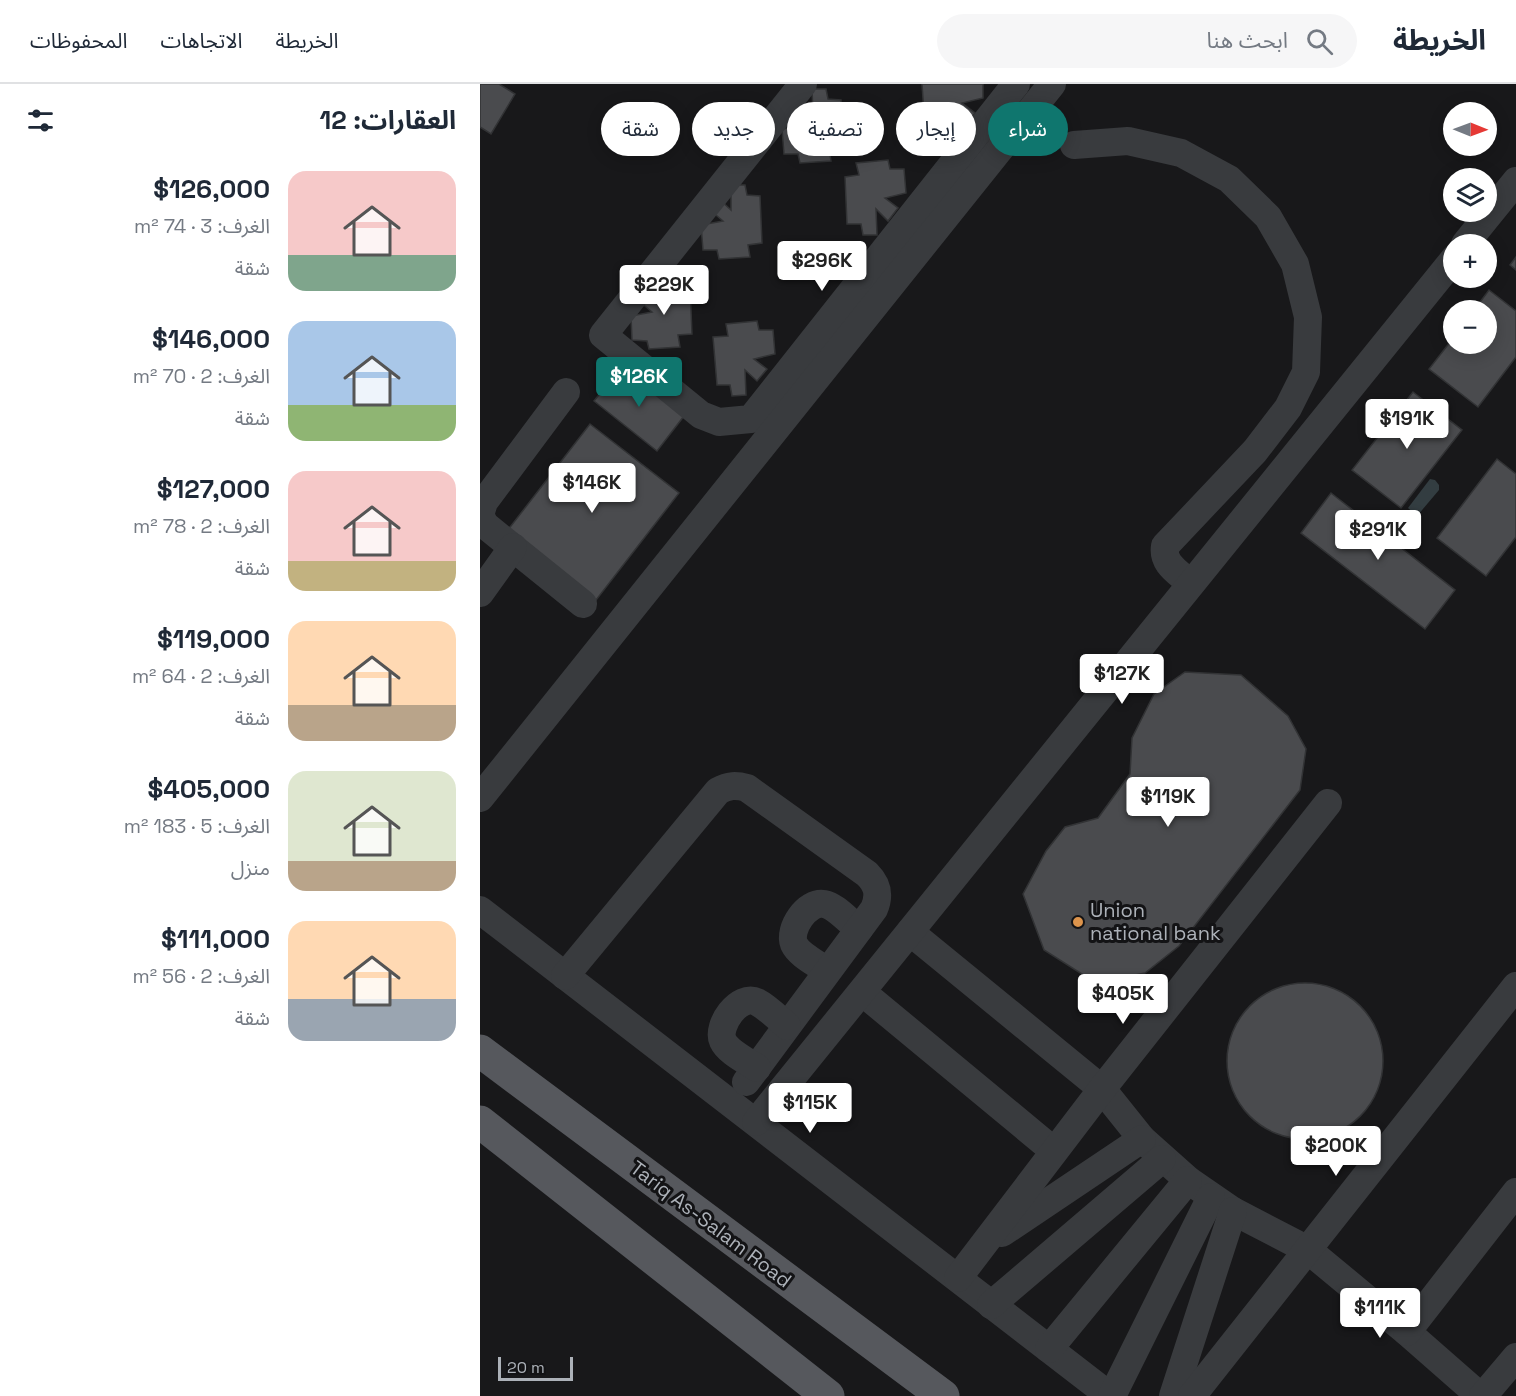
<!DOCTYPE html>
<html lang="ar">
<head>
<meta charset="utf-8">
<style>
	body { margin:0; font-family:"Space Grotesk","Noto Sans Arabic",sans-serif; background:#f6f6f7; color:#1f2937; direction:rtl; height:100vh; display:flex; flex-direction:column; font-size:22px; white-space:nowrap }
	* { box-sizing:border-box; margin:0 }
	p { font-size:20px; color:#747a83 }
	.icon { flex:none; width:33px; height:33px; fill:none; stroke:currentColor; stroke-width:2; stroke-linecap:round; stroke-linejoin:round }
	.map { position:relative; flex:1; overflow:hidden; direction:ltr }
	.sheet { display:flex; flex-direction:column; background:#fff; width:480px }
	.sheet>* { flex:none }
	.banner { position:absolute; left:18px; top:18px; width:570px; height:54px; direction:rtl; display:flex; gap:12px }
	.needle { width:39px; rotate:91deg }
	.fabs { position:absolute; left:963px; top:18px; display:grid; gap:12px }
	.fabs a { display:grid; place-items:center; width:54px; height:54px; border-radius:50%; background:#fff; box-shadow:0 3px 15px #0003; font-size:30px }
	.scale { position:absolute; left:18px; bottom:15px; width:75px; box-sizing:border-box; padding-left:6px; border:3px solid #acb1b8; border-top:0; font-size:16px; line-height:21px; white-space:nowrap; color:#acb1b8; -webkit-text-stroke:4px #131315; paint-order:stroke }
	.price { position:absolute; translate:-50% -51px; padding:0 14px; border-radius:6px; background:#fff; color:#222; font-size:20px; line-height:39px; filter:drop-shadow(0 2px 3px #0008) }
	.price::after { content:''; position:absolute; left:50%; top:36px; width:18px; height:14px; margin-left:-9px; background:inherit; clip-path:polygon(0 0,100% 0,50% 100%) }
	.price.on { background:#0f766e; color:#fff }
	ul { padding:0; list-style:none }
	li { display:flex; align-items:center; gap:18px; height:150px; padding:0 24px }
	li span { display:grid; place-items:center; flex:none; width:168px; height:120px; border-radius:18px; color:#555 }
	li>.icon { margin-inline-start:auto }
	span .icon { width:72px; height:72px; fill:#fffc; stroke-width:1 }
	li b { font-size:26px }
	h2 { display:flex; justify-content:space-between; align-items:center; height:72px; padding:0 24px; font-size:26px }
	.chip { padding:0 21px; border-radius:27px; background:#fff; box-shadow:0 3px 15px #0003; font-size:21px; line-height:54px }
	.chip.on { background:#0f766e; color:#fff }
	header { display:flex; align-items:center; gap:36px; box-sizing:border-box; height:84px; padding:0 30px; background:#fff; border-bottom:2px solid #e0e1e3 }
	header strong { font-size:28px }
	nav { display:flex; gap:33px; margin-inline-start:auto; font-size:21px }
	.search { width:420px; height:54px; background:#f6f6f7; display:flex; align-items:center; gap:15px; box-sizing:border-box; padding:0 21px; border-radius:33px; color:#747a83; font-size:22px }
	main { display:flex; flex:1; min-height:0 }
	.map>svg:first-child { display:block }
	.water { fill:#333d41 }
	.building { fill:#4a4b4e; stroke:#323335; stroke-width:1.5 }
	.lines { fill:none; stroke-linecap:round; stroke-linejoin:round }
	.minor { stroke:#393b3e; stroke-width:28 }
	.major { stroke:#56585d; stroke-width:33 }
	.poi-dot { fill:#dd944c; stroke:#131315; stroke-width:2 }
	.labels { text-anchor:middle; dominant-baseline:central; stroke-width:6; stroke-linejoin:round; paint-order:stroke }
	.poi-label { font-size:20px; fill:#acb1b8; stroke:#131315; text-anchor:start }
	.street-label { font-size:20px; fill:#acb1b8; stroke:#131315 }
</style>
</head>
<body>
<header>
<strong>الخريطة</strong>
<div class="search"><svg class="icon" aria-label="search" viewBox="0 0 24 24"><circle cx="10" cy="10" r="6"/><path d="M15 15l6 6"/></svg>ابحث هنا</div>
<nav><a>الخريطة</a><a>الاتجاهات</a><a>المحفوظات</a></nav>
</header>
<main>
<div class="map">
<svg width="1036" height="1312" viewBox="0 0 1036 1312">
	<rect width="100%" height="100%" fill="#18181a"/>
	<polygon class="water" points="950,395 955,396 959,401 959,406 937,432 928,424"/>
	<g class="building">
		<polygon points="0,0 19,0 35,10 11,50 0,43"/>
		<polygon points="442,0 503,0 503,14 482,19 495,29 486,41 474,31 475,55 460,56 459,45 445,45"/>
		<polygon points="332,5 346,5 348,15 361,16 363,63 349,65 351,77 320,79 318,70 304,70 302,45 324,41 311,31 321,19 333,30"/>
		<polygon points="408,76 410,85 424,85 426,109 405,114 418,124 408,137 396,125 397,151 383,151 381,140 367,140 365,93 379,91 376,79"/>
		<polygon points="251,101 265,101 267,111 280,112 282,159 268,161 270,173 239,175 237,166 223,166 221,141 243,137 230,126 239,115 251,126"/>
		<polygon points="1036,173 1036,186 1030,181"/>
		<polygon points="181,191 195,191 196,202 210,202 212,250 198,251 200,263 169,265 167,257 152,256 151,232 172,228 159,217 169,205 181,216"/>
		<polygon points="1009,206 1036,227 1036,273 998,323 949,285 974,253 974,260 1006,260 1006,226 994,226"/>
		<polygon points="277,237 279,246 293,246 295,270 274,275 287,285 277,297 265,286 266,311 252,312 250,301 237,301 233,253 248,252 246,240"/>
		<polygon points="142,282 204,332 177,367 114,317"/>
		<polygon points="933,308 982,346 921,424 872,386"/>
		<polygon points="110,340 199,409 113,520 24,451"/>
		<polygon points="1017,375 1036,390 1036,453 1006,492 957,454"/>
		<polygon points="851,409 975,506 945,545 821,449"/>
		<polygon points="705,588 761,591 808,632 826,665 820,706 699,862 665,889 616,899 564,866 543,810 566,767 585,743 618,734 650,690 652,654 674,610"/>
		<circle cx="825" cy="977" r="78"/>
	</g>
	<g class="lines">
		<g class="minor">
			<polyline points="323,0 123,251 221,331 239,338 271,335 536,0"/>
			<path d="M 594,61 L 648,57 L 701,69 L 749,95 L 788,133 L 815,180 L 828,233 L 826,288 L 808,324 L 775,367 L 685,462 C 682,480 698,488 710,499"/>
			<polyline points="985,160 1036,97"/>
			<polyline points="86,308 4,418 0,431 5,441 103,520"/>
			<polyline points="0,509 33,463"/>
			<polyline points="0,714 572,0"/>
			<polyline points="0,826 630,1312"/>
			<polyline points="430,848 622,1005 662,1055 708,1096 753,1127 828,1166 927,1248 1000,1312"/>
			<path d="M 347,887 C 338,880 319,871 314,860 C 308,845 327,817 344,820 C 356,822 369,838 379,845"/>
			<path d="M 85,892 L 238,707 C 249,701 256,701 267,704 L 387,790 C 398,801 400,811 394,825 L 266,998"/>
			<polyline points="382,908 574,1067"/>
			<path d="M 277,984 C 267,977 248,968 243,957 C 236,942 259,909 277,918 C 287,923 298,934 307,942"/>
			<polyline points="276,1038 974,175"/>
			<polyline points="522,1149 662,1055"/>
			<polyline points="478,1194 622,1005 848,719"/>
			<polyline points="511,1221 682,1075"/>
			<polyline points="927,1248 1036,1108"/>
			<polyline points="569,1265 708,1096"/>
			<polyline points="632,1312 731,1113"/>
			<polyline points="693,1312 753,1127"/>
			<polyline points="712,1312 1036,902"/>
			<polyline points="1003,1312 1036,1273"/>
		</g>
		<g class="major">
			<polyline points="0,967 463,1312"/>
			<polyline points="0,1038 348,1312"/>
		</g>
	</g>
	<circle class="poi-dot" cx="598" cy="838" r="6"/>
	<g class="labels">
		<g class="poi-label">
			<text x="610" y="826">Union<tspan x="610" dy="23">national bank</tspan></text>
		</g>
		<g class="street-label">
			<text transform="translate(231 1140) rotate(37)">Tariq As-Salam Road</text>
		</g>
	</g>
</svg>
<div class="fabs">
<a><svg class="needle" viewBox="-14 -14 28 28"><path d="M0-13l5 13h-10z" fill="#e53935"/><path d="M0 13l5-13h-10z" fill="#747a83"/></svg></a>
<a><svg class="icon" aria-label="layers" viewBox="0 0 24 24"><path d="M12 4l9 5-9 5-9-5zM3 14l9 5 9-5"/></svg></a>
<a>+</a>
<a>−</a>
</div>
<div class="scale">20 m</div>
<b class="price" style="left:342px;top:208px">$296K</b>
<b class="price" style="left:184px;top:232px">$229K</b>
<b class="price on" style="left:159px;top:324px">$126K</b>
<b class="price" style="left:927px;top:366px">$191K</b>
<b class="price" style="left:112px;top:430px">$146K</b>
<b class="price" style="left:898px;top:477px">$291K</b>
<b class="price" style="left:642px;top:621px">$127K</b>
<b class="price" style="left:688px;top:744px">$119K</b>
<b class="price" style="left:643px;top:941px">$405K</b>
<b class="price" style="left:330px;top:1050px">$115K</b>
<b class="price" style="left:856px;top:1093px">$200K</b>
<b class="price" style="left:900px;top:1255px">$111K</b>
<div class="banner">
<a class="chip on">شراء</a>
<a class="chip">إيجار</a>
<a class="chip">تصفية</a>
<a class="chip">جديد</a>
<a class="chip">شقة</a>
</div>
</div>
<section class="sheet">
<h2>العقارات: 12<svg class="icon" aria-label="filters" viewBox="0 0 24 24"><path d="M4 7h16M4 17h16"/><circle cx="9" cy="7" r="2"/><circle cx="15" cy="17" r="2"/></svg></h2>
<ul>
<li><span style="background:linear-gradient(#f6c9c9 70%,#7fa58c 0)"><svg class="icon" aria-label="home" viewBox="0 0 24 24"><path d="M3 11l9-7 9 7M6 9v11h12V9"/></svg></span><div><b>$126,000</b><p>الغرف: 3 · 74 m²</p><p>شقة</p></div></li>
<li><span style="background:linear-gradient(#a9c7e8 70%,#8fb573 0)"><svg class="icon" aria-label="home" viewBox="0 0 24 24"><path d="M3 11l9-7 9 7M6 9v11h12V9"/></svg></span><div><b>$146,000</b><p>الغرف: 2 · 70 m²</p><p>شقة</p></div></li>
<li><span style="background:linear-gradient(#f6c9c9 75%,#c2b280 0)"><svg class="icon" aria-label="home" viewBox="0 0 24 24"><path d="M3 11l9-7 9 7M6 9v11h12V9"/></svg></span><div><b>$127,000</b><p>الغرف: 2 · 78 m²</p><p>شقة</p></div></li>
<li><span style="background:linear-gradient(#ffd9b3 70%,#b9a48a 0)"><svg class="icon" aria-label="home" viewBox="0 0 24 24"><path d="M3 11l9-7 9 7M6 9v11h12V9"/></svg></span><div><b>$119,000</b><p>الغرف: 2 · 64 m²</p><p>شقة</p></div></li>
<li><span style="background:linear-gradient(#dfe7d0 75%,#b9a48a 0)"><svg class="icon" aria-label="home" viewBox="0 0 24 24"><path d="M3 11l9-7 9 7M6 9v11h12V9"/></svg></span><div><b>$405,000</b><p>الغرف: 5 · 183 m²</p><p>منزل</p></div></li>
<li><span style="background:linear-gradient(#ffd9b3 65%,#9aa5b1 0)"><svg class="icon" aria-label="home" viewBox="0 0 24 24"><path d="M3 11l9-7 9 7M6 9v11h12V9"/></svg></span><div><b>$111,000</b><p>الغرف: 2 · 56 m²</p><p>شقة</p></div></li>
</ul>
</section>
</main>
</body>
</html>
